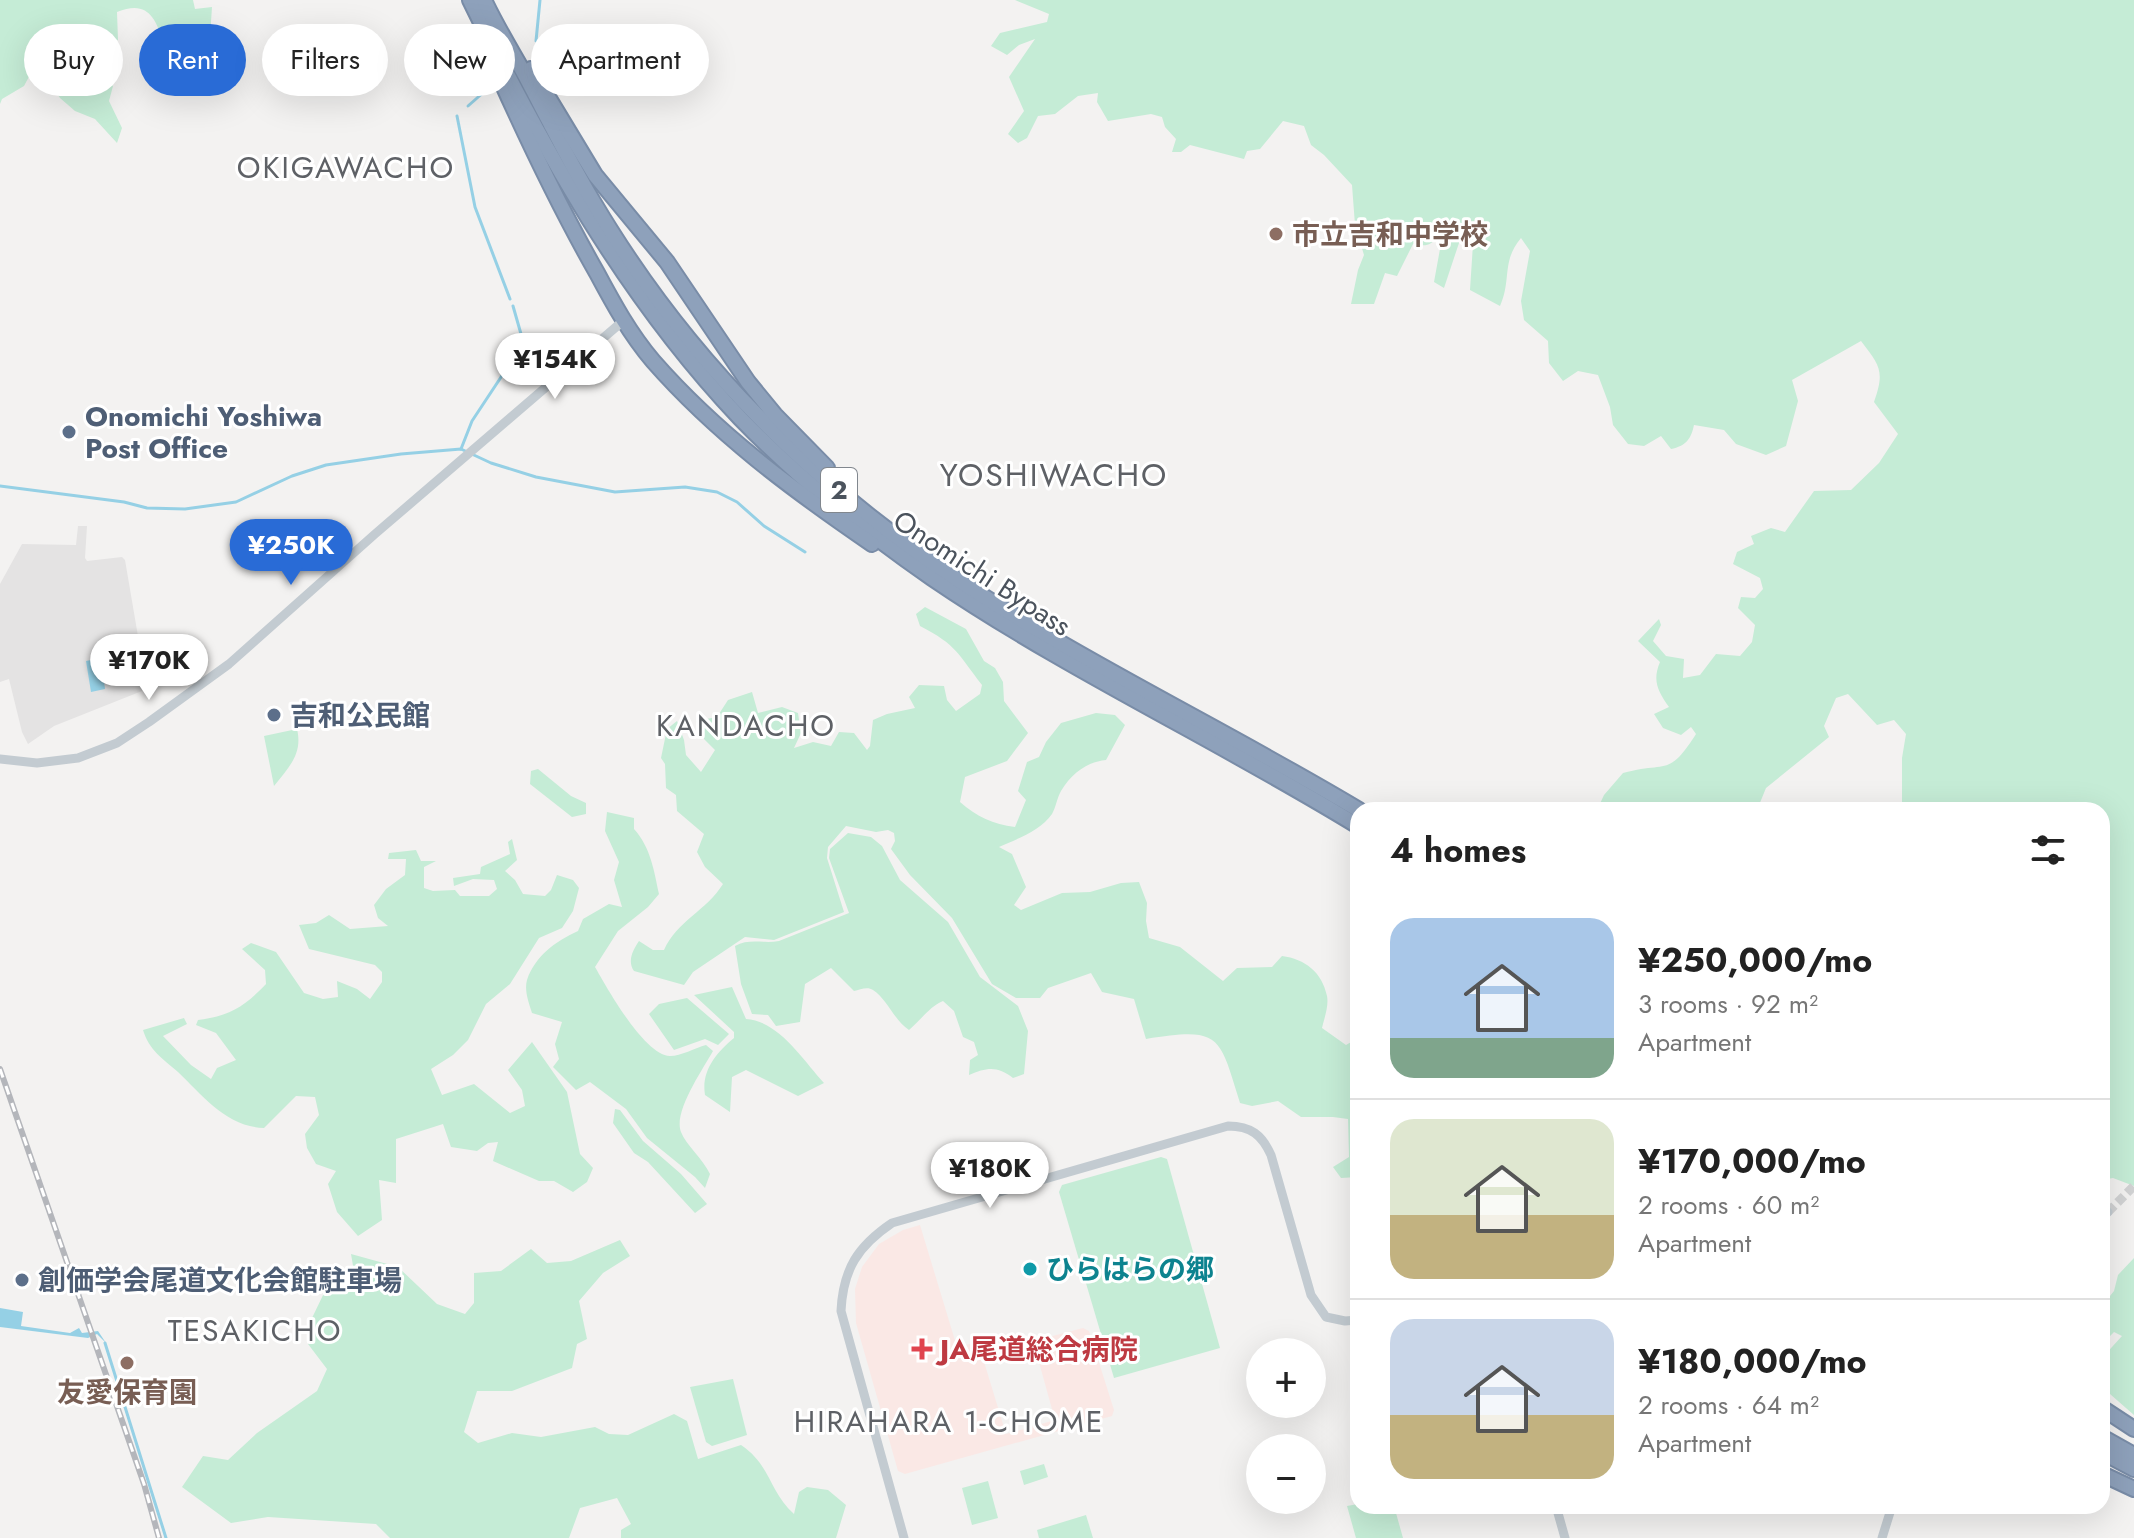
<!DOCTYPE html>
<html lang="en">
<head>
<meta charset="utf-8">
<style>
	body { margin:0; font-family:Jost,"Noto Sans JP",sans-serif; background:#f6f6f6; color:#222; height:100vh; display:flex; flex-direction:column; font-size:30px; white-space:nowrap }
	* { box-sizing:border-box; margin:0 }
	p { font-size:26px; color:#767676 }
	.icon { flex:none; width:44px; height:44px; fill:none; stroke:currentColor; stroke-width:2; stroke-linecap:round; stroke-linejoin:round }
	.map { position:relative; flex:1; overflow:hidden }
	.sheet { position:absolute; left:1350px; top:802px; width:760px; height:712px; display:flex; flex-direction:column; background:#fff; border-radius:24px; box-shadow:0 8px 32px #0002 }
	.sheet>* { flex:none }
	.banner { position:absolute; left:24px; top:24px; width:760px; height:72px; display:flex; gap:16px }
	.buttons { position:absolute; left:1246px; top:1338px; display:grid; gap:16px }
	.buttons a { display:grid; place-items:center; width:80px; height:80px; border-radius:50%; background:#fff; box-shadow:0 8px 32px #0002; font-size:40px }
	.price { position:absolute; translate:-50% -68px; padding:0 18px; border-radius:28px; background:#fff; color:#222; font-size:26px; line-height:52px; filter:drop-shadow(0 2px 4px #0008) }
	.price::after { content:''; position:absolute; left:50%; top:48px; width:24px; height:18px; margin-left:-12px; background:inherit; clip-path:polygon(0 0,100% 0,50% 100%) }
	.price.on { background:#296bd6; color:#fff }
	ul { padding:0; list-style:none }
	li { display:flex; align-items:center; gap:24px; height:200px; padding:0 40px }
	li+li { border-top:2px solid #e0e0e0 }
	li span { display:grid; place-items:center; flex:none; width:224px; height:160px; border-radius:24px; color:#555 }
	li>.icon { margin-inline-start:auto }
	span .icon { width:96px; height:96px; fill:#fffc; stroke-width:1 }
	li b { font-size:34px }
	h2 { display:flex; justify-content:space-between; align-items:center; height:96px; padding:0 40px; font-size:34px }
	.pill { padding:0 28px; border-radius:36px; background:#fff; box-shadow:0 8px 32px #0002; font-size:28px; line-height:72px }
	.pill.on { background:#296bd6; color:#fff }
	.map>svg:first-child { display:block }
	.education { fill:#e4e3e3 }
	.medical { fill:#fae8e5 }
	.green { fill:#c5ecd6 }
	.water { fill:#95d0e5 }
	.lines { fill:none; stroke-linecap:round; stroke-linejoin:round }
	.stream { stroke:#95d0e5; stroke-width:3 }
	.minor-tunnel { stroke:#d1d2d3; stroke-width:9; stroke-dasharray:9 4.5; stroke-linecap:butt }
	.highway-casing { stroke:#798ca7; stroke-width:18 }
	.minor { stroke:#c3cbd1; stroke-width:9 }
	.highway { stroke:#8ea1bb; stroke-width:14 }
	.rail-casing { stroke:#b4b6bb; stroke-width:6 }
	.rail { stroke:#fff; stroke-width:3; stroke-dasharray:9; stroke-linecap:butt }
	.education-dot { fill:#8d6e63; stroke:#fff; stroke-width:3 }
	.service-dot { fill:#5c6f8a; stroke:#fff; stroke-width:3 }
	.culture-dot { fill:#0f9aa8; stroke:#fff; stroke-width:3 }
	.health-dot { fill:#e0444e; stroke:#fff; stroke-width:3 }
	.labels { text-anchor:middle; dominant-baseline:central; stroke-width:6; stroke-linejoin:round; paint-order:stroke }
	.shield { fill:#fff; stroke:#81878e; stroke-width:2 }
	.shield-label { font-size:26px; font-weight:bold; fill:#4b535d }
	.education-label { font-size:28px; font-weight:bold; fill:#785e54; stroke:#fff; text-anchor:start }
	.service-label { font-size:28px; font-weight:bold; fill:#4e5e75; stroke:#fff; text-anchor:start }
	.street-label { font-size:28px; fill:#4b535d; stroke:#fff }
	.culture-label { font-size:28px; font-weight:bold; fill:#0d838f; stroke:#fff; text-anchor:start }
	.health-label { font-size:28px; font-weight:bold; fill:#be3a42; stroke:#fff; text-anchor:start }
	.neighbourhood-label { font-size:30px; letter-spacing:2px; fill:#5e6166; stroke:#fff }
	.quarter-label { font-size:32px; letter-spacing:2px; fill:#5e6166; stroke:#fff }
</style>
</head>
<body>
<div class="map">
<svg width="2134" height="1538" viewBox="0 0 2134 1538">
	<rect width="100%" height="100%" fill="#f3f2f1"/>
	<polygon class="education" points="78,526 87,526 85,558 87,561 122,557 125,560 147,689 54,726 28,744 22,732 9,679 0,682 0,584 22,544 76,545"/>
	<polygon class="medical" points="920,1225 957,1347 978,1342 1006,1434 1055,1420 1037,1355 1049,1351 1045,1338 1083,1328 1089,1331 1114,1410 1112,1416 905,1474 898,1471 856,1323 855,1289 862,1267 879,1244 903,1230"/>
	<g class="green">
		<path d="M 0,0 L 193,0 L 195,9 L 212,7 L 210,37 L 178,49 L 163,41 C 155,17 147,0 117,12 L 118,40 L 101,50 L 76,50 L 87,69 L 108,77 L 113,86 L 109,101 L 122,128 L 117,143 L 95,119 L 75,111 L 60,98 L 40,67 L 32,71 L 24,86 L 2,99 L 0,104 Z"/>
		<path d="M 1015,0 L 2134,0 L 2134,1186 L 2113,1178 L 2102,1180 L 2102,810 L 1887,810 L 1902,802 L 1902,758 L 1906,734 L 1894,720 L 1877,725 L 1848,694 L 1836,698 L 1824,726 L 1829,737 L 1766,788 L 1757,810 L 1597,810 L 1604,795 L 1623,773 C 1667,761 1668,778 1696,734 L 1691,727 L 1681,735 L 1663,728 L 1654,714 L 1669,707 C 1658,691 1652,681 1660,662 L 1638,641 L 1659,619 L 1661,625 L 1653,641 L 1666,656 L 1684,659 L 1683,678 L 1700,675 L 1716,654 L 1740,656 L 1752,642 L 1755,625 L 1738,608 L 1741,597 L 1755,598 L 1763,589 L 1760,578 L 1733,564 L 1737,552 L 1754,544 L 1751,536 L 1771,528 L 1785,532 L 1814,491 L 1851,490 L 1879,463 L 1898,434 L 1874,402 C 1885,371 1880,366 1861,341 L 1792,380 L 1798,401 L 1786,446 L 1766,455 L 1736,444 L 1724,430 L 1694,425 C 1691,439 1686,446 1671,449 L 1661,436 L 1644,446 L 1628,444 L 1613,425 L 1610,407 L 1598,375 L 1578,371 L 1563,381 L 1549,363 L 1548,341 L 1524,320 L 1521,301 L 1530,251 L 1521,238 C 1501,262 1512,279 1500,306 L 1470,290 L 1473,244 L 1461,237 L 1444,288 L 1434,282 L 1440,249 L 1438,236 C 1430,247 1425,246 1413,244 L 1397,276 L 1385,273 L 1374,304 L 1351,304 L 1358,270 L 1364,255 L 1355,225 L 1352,185 L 1324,155 L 1311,145 L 1304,126 L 1283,121 L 1260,149 L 1247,151 L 1244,159 L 1190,145 L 1181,152 L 1172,152 L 1176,139 L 1165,127 L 1162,117 L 1151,114 L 1108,121 L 1097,102 L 1098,93 L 1078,96 L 1055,114 L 1038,116 L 1027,138 L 1018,143 L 1008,134 L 1024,111 L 1009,77 L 1035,39 L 1019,45 L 1007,55 L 991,46 L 1000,33 L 1047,22 L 1049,14 Z"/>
		<path d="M 925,607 L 966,629 L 984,661 L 995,668 L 1003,682 L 1004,701 L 1028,733 L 1007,761 L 965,777 L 960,802 C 977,817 993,824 1015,827 L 1026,800 L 1018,791 L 1027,762 L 1039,757 L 1046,742 L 1061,723 L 1096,713 L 1115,715 L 1125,725 L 1106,760 C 1087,762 1072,773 1061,791 C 1057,798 1056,807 1052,814 C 1040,831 1017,839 999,847 L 1012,854 L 1026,887 L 1014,905 L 1021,910 L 1062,893 L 1090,892 L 1121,883 L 1139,882 L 1147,903 L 1146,921 L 1149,938 L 1180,947 L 1223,981 L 1237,968 L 1272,967 L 1282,956 C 1305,959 1322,972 1327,996 C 1329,1006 1324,1019 1322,1028 L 1346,1045 L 1358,1038 L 1358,1177 L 1341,1178 L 1333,1167 L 1349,1157 L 1348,1119 L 1333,1117 L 1301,1117 L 1278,1101 L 1252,1106 L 1240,1103 C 1219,1035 1221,1027 1146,1039 L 1134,999 L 1102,992 L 1091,973 L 1048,988 L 1040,998 L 1016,998 L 992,984 L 952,918 L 910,875 L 891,849 L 895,841 L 894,833 L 888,830 L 876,832 L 846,826 L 828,847 L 827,858 L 844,912 L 774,940 L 745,937 L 693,972 L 684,985 L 634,971 C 627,961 633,950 639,941 L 653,950 L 664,950 C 677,921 706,911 723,884 L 705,867 L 697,852 L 704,834 L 677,811 L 676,795 L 666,788 L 665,764 L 661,758 L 667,729 L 677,721 L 684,740 L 686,755 L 701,772 L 715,750 L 704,739 L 696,721 L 717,717 L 728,700 L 752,692 L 758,713 L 782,707 L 798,713 L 801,733 L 794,748 L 813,742 L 831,746 L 839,732 L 854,733 L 867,750 L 870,746 L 873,720 L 887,714 L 915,708 L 909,697 L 919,685 L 944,686 L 947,700 L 956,711 L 980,694 L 982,685 C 958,654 957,645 920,626 L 916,614 Z"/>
		<path d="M 297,729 C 303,754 289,767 274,786 L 264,736 Z"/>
		<polygon points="538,769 571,796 586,803 586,814 572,817 530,784 531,771"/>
		<path d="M 607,812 L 634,818 L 634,829 C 651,848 654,871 659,894 L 648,907 L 618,931 L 595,967 C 607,988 644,1055 670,1056 C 681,1056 695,1048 706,1045 L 713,1051 C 703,1069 673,1112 681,1132 C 686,1145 703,1159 710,1174 L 705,1188 L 695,1177 L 647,1138 L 626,1109 L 590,1082 L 576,1090 L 553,1067 L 559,1059 L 555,1044 L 562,1022 L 532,1013 C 529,1003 524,991 527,980 C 535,956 556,941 578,931 L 583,919 L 609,904 L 622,907 L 614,880 L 619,862 L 605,831 Z"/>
		<path d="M 848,833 L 871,837 L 882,846 L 900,880 L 948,922 L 980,977 L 1018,1006 L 1028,1031 L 1024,1074 L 1013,1078 C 998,1066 987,1067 969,1075 L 970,1060 L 978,1055 L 974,1042 L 963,1037 L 954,1011 L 943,1001 C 929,1007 921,1020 909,1030 C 894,1020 887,999 873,990 C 867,986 860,990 854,991 L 831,968 L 805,984 L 800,1022 L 776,1026 L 768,1015 L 752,1014 L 741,984 L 735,946 C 749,938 764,944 779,941 L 849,913 L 829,858 L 830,849 Z"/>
		<path d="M 512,839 L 517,860 L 505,871 L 515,880 L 523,894 L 545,896 L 551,890 L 557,875 L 573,880 L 579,888 L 573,911 L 562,928 L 539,938 L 510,984 L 486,1004 L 468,1040 L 453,1055 L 431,1069 L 442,1095 L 474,1084 L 510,1113 L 525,1106 L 522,1090 L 508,1070 L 532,1042 L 567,1092 L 580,1154 L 593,1168 L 587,1182 L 573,1192 L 554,1181 L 539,1181 L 493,1161 L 498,1142 L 488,1143 L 477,1151 L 451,1147 L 443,1124 L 396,1139 L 396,1183 L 379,1180 L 382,1220 L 358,1236 L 337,1212 L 328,1184 L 336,1171 L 316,1164 L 307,1148 L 305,1134 L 319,1115 L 315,1097 L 296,1096 L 264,1128 C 227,1127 203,1096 178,1072 C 163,1059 149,1050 143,1030 L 184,1018 L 187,1024 L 163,1036 L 191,1065 L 211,1079 L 217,1068 L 236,1060 L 216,1033 L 196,1025 L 198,1020 C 229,1016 244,1007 266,984 L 265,970 L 242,949 L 251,943 L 276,952 L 304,993 L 323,999 L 338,997 L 337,981 L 357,989 L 370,999 L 382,982 L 382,972 L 375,965 L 309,949 L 299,925 L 316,923 L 329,915 L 350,929 L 388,926 L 378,918 L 374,905 L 386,889 L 405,875 L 406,859 L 388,859 L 389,853 L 416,850 L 421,861 L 436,861 L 424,867 L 424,888 L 433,891 L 455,890 L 460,896 L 489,896 L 497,889 L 494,880 L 473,879 L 454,886 L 453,878 L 480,874 L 481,867 L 510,854 L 508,842 Z"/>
		<path d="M 732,987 L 746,1019 C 779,1021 803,1060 824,1083 L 798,1096 L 746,1070 L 732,1077 L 730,1112 L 705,1095 C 701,1071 716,1053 734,1038 L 734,1032 L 694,995 Z"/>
		<polygon points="687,998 729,1034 718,1045 705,1039 674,1050 649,1014 659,1004"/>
		<polygon points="615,1109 620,1110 643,1141 681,1174 707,1204 695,1213 648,1162 634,1153 613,1123"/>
		<polygon points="1161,1157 1167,1159 1220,1348 1114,1378 1059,1192 1062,1185"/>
		<path d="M 620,1240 L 630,1256 L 603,1273 L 579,1301 L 587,1339 L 577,1344 L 572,1368 L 512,1391 L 477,1391 L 464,1432 L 478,1443 L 512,1433 L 541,1437 L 595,1427 L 609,1434 L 628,1435 L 674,1414 L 687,1421 L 698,1459 L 741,1445 C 771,1465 769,1492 794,1514 L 799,1492 L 807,1487 L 828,1490 L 846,1505 L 836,1538 L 621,1538 L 621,1530 L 631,1524 L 617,1498 L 580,1508 L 569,1538 L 390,1538 L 376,1524 L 268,1517 L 231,1523 L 182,1487 L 203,1456 L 228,1460 L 257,1433 L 317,1391 L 327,1369 L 308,1344 L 312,1318 L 325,1291 L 357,1289 L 351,1254 L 398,1267 L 437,1304 L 465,1314 L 474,1303 L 474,1273 L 501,1271 L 531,1249 L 547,1263 L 571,1261 Z"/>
		<polygon points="2134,1258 2134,1415 2102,1387 2102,1358 2122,1336 2114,1332 2102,1344 2102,1306 2114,1291 2118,1275"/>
		<polygon points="733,1379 747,1435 712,1446 706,1442 690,1387"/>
		<polygon points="1044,1464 1048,1477 1024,1485 1020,1471"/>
		<polygon points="988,1481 998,1518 972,1525 962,1488"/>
		<polygon points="1358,1504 1358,1506 1394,1506 1403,1538 1356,1538 1347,1506"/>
		<polygon points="1086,1515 1093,1538 1039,1538 1037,1530"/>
	</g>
	<g class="water">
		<polygon points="101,658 105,689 91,692 86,661"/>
		<polygon points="0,1308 23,1312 21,1326 70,1333 79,1328 82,1333 98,1331 106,1343 97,1334 88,1338 0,1327"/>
	</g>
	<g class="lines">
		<g class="stream">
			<polyline points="536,41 540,0"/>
			<polyline points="468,106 485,91"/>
			<polyline points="457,116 475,207 510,299"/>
			<polyline points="461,449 472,421 509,365 521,334 513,306"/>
			<polyline points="0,486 124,502 147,508 185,509 236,502 292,476 326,465 401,454 461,449 491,463 536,477 615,492 685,487 717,492 737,502 764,526 805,552"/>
			<polyline points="105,1343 166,1538"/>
		</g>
		<polyline class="minor-tunnel" points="2108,1212 2134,1186"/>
		<defs>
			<g id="highway">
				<path d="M 470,0 C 542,148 626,298 740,418 C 797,477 864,531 932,578 C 1067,670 1218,740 1358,826"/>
				<path d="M 484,0 C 496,26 511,50 525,75 C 553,128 579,181 611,231 C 691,358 797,466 919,553 C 1057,651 1214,723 1359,810"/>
				<polyline points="531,69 595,175 667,262 748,382 775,415 827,468"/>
				<path d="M 499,76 C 529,143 561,210 597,273 C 613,303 630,334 653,361 C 716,433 793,490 872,544"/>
				<polyline points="2102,1408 2134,1429"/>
				<polyline points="2102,1437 2134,1455"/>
				<polyline points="2102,1452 2134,1469"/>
				<polyline points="2102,1474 2134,1489"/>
			</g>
		</defs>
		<use href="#highway" class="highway-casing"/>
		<g class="minor">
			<polyline points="0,759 37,763 78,758 117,743 149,722 229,664 375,534 623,321"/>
			<polyline points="2102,1218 2108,1212"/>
			<polyline points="1556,1506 1565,1538"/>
			<path d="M 904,1538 L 841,1311 C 843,1269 858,1246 892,1223 L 1228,1126 C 1251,1126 1262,1135 1271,1155 L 1311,1295 L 1326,1317 L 1345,1321 L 1358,1320"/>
			<polyline points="1882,1538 1892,1506"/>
		</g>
		<use href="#highway" class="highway"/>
		<defs>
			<polyline id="rail" points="0,1069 144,1484 159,1538"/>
		</defs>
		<use href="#rail" class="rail-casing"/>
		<use href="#rail" class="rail"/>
	</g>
	<g class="education-dot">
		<circle cx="1276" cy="234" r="8"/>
		<circle cx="127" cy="1363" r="8"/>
	</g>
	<g class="service-dot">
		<circle cx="69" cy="432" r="8"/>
		<circle cx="274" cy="715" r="8"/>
		<circle cx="22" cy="1280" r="8"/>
	</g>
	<circle class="culture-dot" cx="1030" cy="1269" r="8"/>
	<path class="health-dot" d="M918 1337h8v8h8v8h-8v8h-8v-8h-8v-8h8z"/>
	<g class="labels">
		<rect class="shield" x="821" y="468" width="36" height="44" rx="6"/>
		<g class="shield-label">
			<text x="839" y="490">2</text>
		</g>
		<g class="education-label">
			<text x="1292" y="234">市立吉和中学校</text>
			<text x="127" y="1392" text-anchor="middle">友愛保育園</text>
		</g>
		<g class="service-label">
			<text x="85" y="416">Onomichi Yoshiwa<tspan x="85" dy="32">Post Office</tspan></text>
			<text x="290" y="715">吉和公民館</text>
			<text x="38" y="1280">創価学会尾道文化会館駐車場</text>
		</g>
		<g class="street-label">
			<text transform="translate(982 573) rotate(33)">Onomichi Bypass</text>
		</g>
		<g class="culture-label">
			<text x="1046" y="1269">ひらはらの郷</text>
		</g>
		<g class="health-label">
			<text x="940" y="1349">JA尾道総合病院</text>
		</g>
		<g class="neighbourhood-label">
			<text x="346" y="167">OKIGAWACHO</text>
			<text x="746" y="725">KANDACHO</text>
			<text x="255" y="1330">TESAKICHO</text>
			<text x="949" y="1421">HIRAHARA 1-CHOME</text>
		</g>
		<g class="quarter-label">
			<text x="1054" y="475">YOSHIWACHO</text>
		</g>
	</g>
</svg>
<div class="buttons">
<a>+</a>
<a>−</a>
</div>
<b class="price" style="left:555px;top:401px">¥154K</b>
<b class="price on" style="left:291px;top:587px">¥250K</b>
<b class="price" style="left:149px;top:702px">¥170K</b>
<b class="price" style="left:990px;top:1210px">¥180K</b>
<div class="banner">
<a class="pill">Buy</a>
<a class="pill on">Rent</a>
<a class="pill">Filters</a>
<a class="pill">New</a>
<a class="pill">Apartment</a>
</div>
<section class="sheet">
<h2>4 homes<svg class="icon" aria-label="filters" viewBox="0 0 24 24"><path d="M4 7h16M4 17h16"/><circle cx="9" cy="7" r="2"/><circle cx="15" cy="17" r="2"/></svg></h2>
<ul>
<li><span style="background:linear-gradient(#a9c7e8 75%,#7fa58c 0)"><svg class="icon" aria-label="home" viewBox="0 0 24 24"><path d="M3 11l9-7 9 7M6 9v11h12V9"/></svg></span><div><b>¥250,000/mo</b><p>3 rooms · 92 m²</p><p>Apartment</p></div></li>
<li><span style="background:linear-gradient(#dfe7d0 60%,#c2b280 0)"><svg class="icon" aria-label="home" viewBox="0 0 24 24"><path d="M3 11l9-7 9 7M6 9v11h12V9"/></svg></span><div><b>¥170,000/mo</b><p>2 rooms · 60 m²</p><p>Apartment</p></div></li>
<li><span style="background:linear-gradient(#c9d6e8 60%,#c2b280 0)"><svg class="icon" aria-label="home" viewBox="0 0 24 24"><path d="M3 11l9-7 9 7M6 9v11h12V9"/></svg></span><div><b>¥180,000/mo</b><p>2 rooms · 64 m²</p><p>Apartment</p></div></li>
</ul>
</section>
</div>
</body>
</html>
